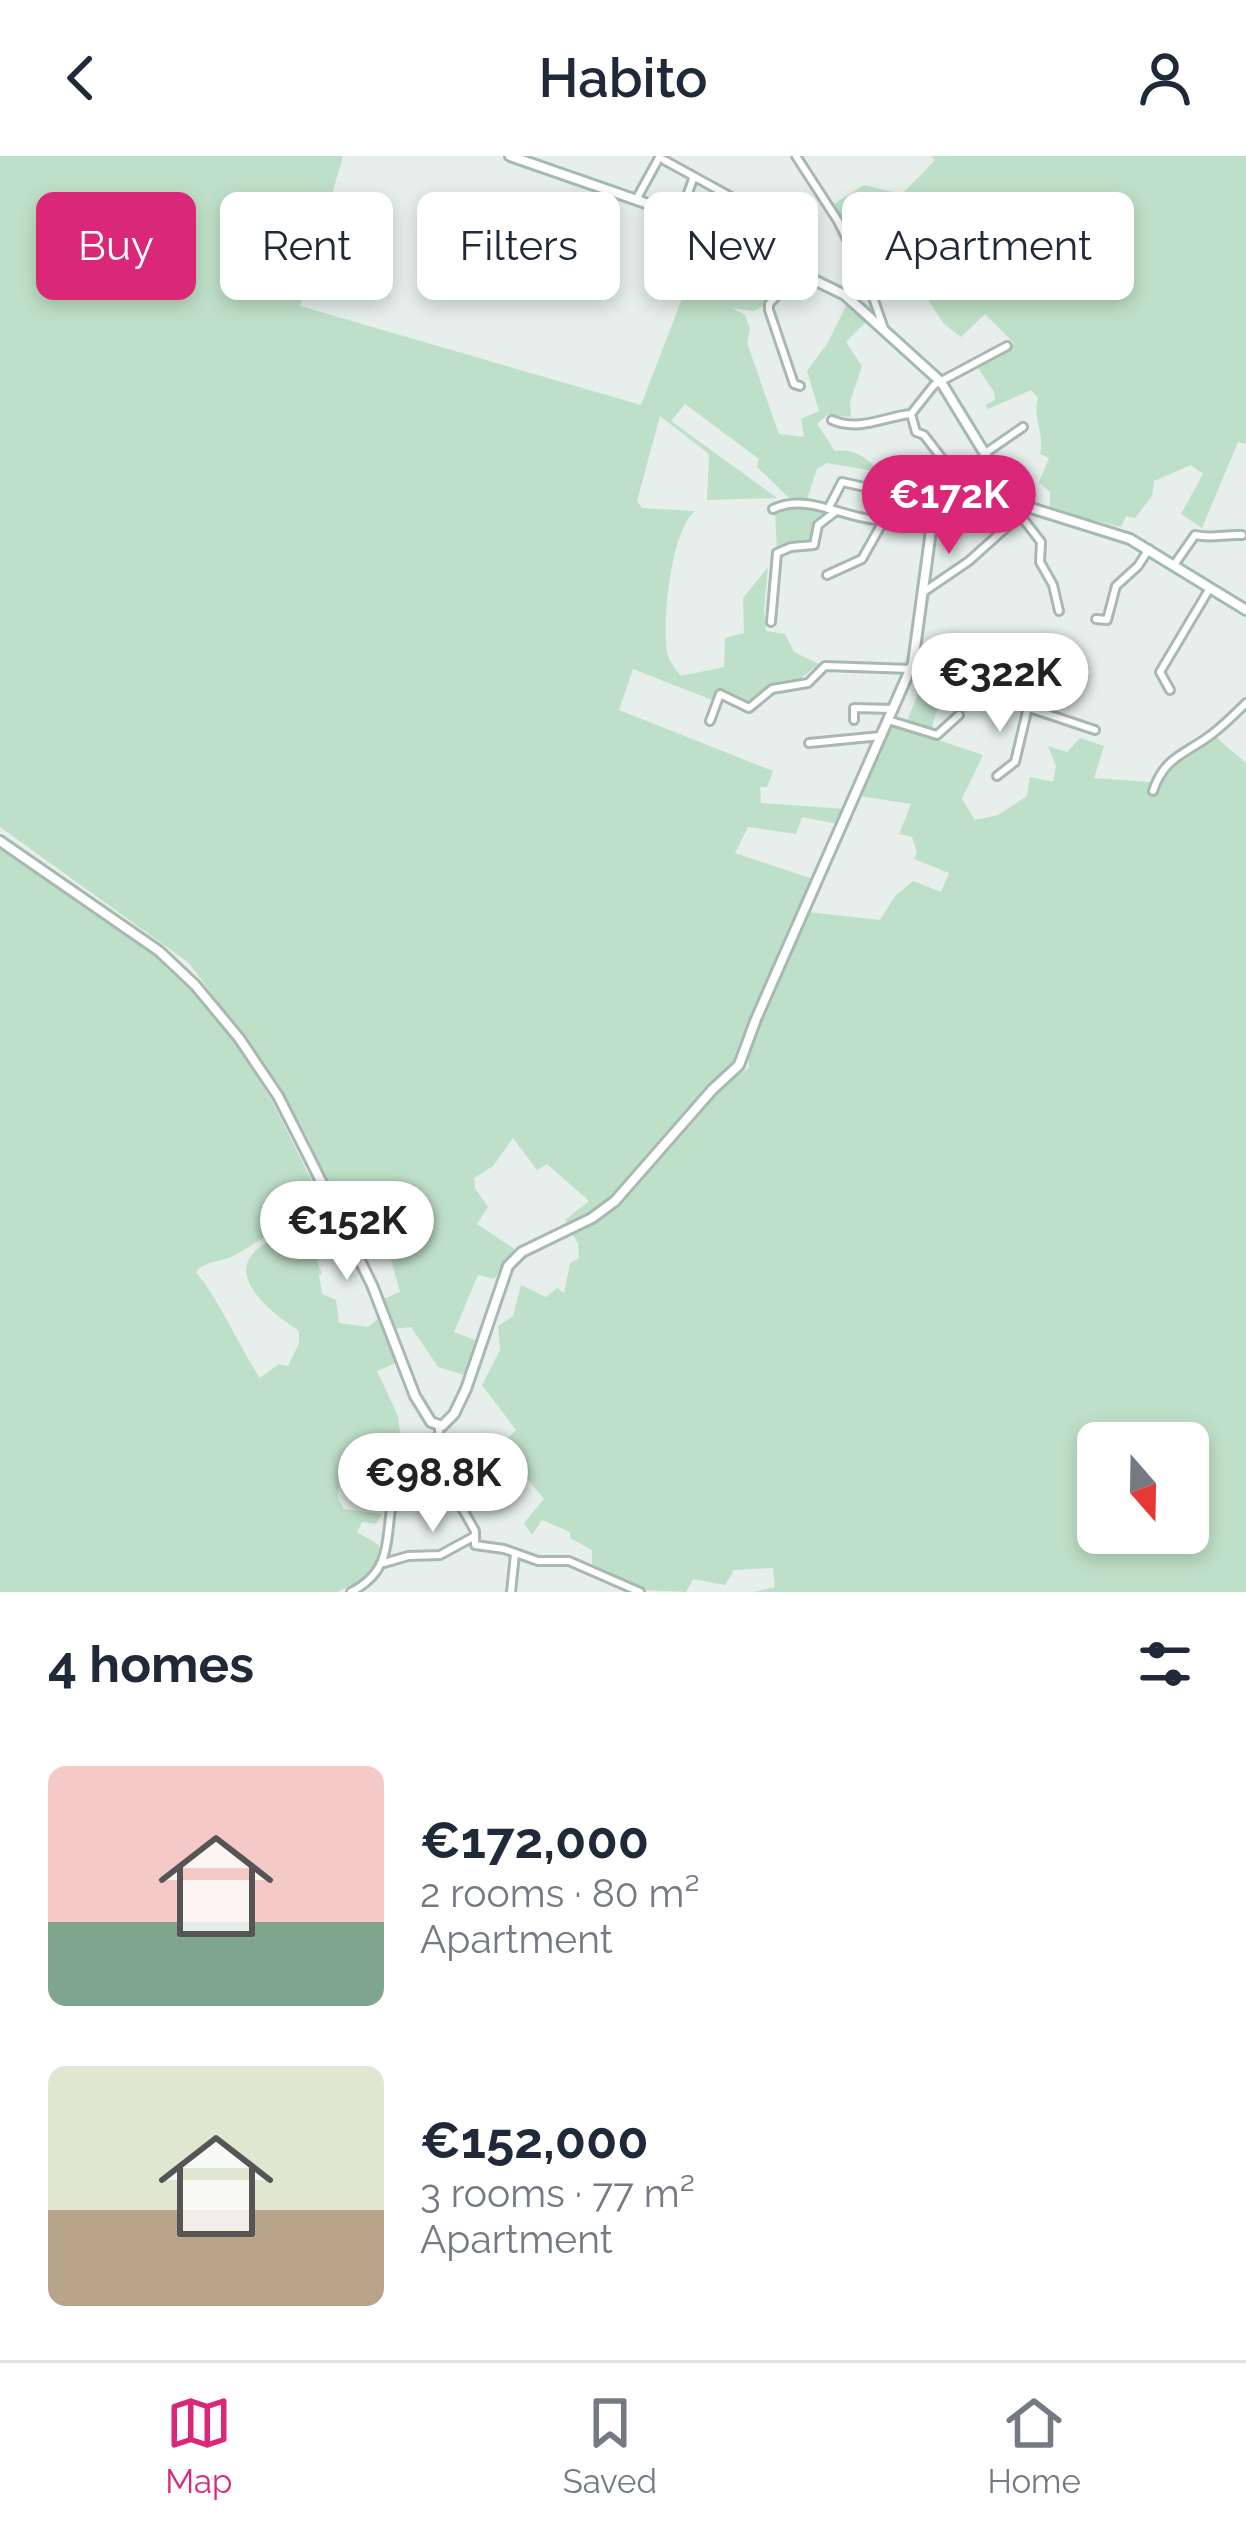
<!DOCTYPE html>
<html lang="en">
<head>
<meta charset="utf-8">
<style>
	body { margin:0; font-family:Raleway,sans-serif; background:#f2f2f3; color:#1f2937; height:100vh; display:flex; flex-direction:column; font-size:45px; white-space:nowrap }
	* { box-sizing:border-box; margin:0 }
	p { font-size:39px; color:#747a83 }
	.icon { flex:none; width:66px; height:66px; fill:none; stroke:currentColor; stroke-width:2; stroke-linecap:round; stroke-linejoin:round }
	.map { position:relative; height:1436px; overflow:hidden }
	.panel { display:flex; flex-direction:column; background:#fff; flex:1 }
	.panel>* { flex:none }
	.guide { position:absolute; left:36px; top:36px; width:1176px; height:108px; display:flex; gap:24px }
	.needle { width:78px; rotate:160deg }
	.buttons { position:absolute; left:1077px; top:1266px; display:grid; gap:24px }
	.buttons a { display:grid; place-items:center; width:132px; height:132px; border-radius:18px; background:#fff; box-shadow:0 6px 18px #0003; font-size:60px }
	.price { position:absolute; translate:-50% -102px; padding:0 27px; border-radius:42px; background:#fff; color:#222; font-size:39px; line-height:78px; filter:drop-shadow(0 3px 6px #0008) }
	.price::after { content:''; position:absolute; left:50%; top:72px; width:36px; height:27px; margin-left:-18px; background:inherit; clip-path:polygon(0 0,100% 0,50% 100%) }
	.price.selected { background:#db2777; color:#fff }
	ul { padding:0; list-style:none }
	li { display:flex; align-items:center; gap:36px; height:300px; padding:0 48px }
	li span { display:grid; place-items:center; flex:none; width:336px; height:240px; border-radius:18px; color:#555 }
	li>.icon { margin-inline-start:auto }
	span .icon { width:144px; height:144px; fill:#fffc; stroke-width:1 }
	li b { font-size:51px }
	h2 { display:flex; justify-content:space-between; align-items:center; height:144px; padding:0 48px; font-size:51px }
	.pill { padding:0 42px; border-radius:18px; background:#fff; box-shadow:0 6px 18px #0003; font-size:42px; line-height:108px }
	.pill.selected { background:#db2777; color:#fff }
	header { display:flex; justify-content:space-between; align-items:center; height:156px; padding:0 48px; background:#fff; font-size:54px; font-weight:600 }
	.dock { display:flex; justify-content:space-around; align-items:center; height:168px; border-top:3px solid #e0e1e3; background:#fff; font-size:33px; color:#747a83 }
	.dock a { display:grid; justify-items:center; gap:6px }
	.dock .selected { color:#db2777 }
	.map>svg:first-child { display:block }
	.green { fill:#bfe0c8; fill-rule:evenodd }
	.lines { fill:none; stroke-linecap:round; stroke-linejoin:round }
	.minor-casing { stroke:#a8b8b2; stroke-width:12 }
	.tertiary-casing { stroke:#a8b8b2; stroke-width:14 }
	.secondary-casing { stroke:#a4bbb3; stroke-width:14 }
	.minor { stroke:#fff; stroke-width:6 }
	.tertiary { stroke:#fff; stroke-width:8 }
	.secondary { stroke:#fff; stroke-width:8 }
</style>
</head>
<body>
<header><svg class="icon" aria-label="back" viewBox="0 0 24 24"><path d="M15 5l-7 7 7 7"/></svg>Habito<svg class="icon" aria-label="person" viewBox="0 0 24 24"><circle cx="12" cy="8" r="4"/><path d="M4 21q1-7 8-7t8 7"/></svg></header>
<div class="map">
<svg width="1246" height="1436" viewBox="0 0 1246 1436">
	<rect width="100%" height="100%" fill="#e6efeb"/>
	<g class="green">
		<path d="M 0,0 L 343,0 L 300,150 L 641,249 L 693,114 L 717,126 L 725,116 L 731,117 L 743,93 L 792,118 L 764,150 L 753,155 L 732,152 L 745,159 L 750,172 L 747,187 L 779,278 L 804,281 L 801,263 L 819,255 L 807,215 L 827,188 L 848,146 L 868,164 L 846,186 L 862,210 L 850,246 L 851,261 L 827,259 L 817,268 L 835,295 C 859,292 869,305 886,322 L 898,314 L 909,338 L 898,339 L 892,332 L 878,331 L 874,315 L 827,307 L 817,313 L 807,343 L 789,342 L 757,311 L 759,303 L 685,248 L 671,265 L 777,342 L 707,344 L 709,298 L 660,260 L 637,345 L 642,352 L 695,355 C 671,374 662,465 667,496 C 669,505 675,513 681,520 L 724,511 L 725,482 L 744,477 L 743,442 L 768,411 L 764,454 L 766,475 L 785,478 L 794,496 L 819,508 L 796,526 L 774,527 L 744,547 L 718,534 L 712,544 L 633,513 L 619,554 L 773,615 L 767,631 L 760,631 L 761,647 L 845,653 L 837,668 L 802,661 L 796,678 L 748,671 L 735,697 L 813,723 L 736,904 L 612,1043 L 593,1058 L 570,1069 L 565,1064 L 589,1045 L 547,1008 L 537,1014 L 513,982 L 493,1010 L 474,1022 L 475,1032 L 488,1051 L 477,1068 L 516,1094 L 494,1123 L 478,1119 L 454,1176 L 475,1184 L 464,1219 L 438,1211 L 411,1171 L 393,1173 L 383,1143 L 400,1136 L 386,1085 L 361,1091 L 350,1077 L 307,980 L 277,927 L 189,807 L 0,671 Z"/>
		<path d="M 931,0 L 1246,0 L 1246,288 L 1238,286 L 1202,372 L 1181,358 L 1203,318 L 1191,309 L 1154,325 L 1152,340 L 1135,362 L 1126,360 L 1121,371 L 1050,353 L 1050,336 L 1039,326 L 1049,302 L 1040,298 C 1045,278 1032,261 1038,242 L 1031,234 L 988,253 L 985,249 L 995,244 L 994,236 L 978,212 L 1014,187 L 985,158 L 961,181 L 944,168 L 928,144 L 860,80 L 852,84 L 834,48 L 864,29 L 902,38 L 935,4 Z"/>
		<polygon points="808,348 835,356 823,364 814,389 777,397 775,352"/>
		<polygon points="919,535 941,543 931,573 907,565"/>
		<path d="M 894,569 L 983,599 L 962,643 L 975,664 L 998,659 L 1027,640 L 1030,621 L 1053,626 L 1056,610 L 1048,590 L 1067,596 L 1080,582 L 1104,590 L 1094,622 L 1150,626 L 1147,635 L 1155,638 L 1164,613 L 1216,581 L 1246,607 L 1246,1436 L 754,1436 L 775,1431 L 773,1412 L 734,1414 L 725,1429 L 693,1423 L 686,1436 L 642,1434 L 592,1408 L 592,1394 L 570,1382 L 570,1376 L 542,1364 L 532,1379 L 524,1367 L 544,1343 L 516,1310 L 507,1305 L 500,1308 L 485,1288 L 488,1284 L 497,1293 L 516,1274 L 482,1229 L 500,1194 L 498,1170 L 513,1160 L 521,1129 L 546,1141 L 557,1132 L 564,1137 L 570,1107 L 579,1102 L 578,1087 L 572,1078 L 606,1057 L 717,932 L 749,912 C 743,878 793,790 809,756 L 880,764 L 895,740 L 913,725 L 941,736 L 949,717 L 914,703 L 917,696 L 912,681 L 899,678 L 911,648 L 860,640 L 890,570 ZM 1098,1287 L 1188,1287 L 1188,1377 L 1098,1377 Z"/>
		<path d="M 0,690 L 180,818 L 238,890 L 272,945 L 330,1062 C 294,1055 261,1086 231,1101 C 218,1107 206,1104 196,1116 C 222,1148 237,1187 260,1222 L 279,1208 L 288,1210 L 299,1187 L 299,1175 C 216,1120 235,1083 327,1070 L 327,1078 L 312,1091 L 322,1118 L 319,1119 L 322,1138 L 336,1144 L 339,1167 L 368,1171 L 379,1162 L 396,1207 L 377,1215 L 398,1260 L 401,1284 L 371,1305 L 340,1317 L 338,1342 L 344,1353 L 382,1358 L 376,1368 L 362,1366 L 357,1376 L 379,1389 C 380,1415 360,1426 338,1436 L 0,1436 Z"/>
	</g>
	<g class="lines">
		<defs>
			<g id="minor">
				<polyline points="796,0 838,65 867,124 884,173"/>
				<polyline points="664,4 744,48"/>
				<polyline points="637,42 660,0"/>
				<polyline points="680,59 693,23"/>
				<polyline points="799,116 769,148 769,154 794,228 800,230"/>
				<path d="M 832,264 C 860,276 886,260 911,258"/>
				<polyline points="984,298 1023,271"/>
				<polyline points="960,326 924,279 916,276 911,258 934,229 1007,190"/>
				<polyline points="995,341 1024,364 1041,386 1040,406 1053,429 1059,455"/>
				<path d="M 773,353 C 806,337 842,361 876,364 C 895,365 913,358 933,360"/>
				<polyline points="828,353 842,326 874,333 878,341"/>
				<path d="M 1174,409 L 1195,379 C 1213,383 1224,378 1242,379"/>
				<polyline points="827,419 862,403 884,364"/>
				<polyline points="925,435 969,405 1028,352"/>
				<polyline points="1096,463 1107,464 1116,430 1138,410 1149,393"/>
				<polyline points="771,466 777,397 791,391 814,389 818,369 835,356"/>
				<polyline points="913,507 1000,529 1032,553 1095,574"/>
				<polyline points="1170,534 1160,516 1210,432"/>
				<polyline points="854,564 854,552 893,553"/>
				<polyline points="888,564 937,579 959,559"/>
				<polyline points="710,565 720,538 749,552 772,533 808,527 825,510 911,513"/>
				<polyline points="809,587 881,580"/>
				<polyline points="997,620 1015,606 1028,551"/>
				<path d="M 1153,635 C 1164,602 1183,599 1208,581 C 1222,571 1234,559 1246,547"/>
				<polyline points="439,1271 440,1313 475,1375 475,1389 504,1393 538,1405 569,1405 640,1436"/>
				<polyline points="384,1407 408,1400 440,1399 475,1380"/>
				<path d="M 351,1436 C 420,1401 355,1335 438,1294"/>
				<polyline points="511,1436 515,1398"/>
			</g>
			<polyline id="tertiary" points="0,685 159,795 195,829 239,882 278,940 309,1001 372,1129 415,1240 431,1266 442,1270 454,1258 466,1233 508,1110 522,1096 592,1062 615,1045 712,934 739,909 756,863 913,507 933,360 946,334 960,326 973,328 991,341 1005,335"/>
			<polyline id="secondary" points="510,0 680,59 845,139 941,226 1015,347 1130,383 1246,454"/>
		</defs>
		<use href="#minor" class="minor-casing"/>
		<use href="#tertiary" class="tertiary-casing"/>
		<use href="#secondary" class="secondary-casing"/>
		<use href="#minor" class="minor"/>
		<use href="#tertiary" class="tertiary"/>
		<use href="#secondary" class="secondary"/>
	</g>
</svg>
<div class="buttons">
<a><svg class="needle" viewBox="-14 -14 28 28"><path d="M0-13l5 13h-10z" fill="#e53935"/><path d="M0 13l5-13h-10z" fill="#747a83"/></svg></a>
</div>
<b class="price selected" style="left:949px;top:401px">€172K</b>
<b class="price" style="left:1000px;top:579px">€322K</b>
<b class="price" style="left:347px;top:1127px">€152K</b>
<b class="price" style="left:433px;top:1379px">€98.8K</b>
<div class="guide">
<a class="pill selected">Buy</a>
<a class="pill">Rent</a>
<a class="pill">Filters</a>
<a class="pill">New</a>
<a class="pill">Apartment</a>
</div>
</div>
<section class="panel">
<h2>4 homes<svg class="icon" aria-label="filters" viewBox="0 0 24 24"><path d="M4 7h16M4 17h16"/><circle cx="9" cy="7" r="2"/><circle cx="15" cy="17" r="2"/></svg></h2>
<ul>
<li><span style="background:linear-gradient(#f6c9c9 65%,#7fa58c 0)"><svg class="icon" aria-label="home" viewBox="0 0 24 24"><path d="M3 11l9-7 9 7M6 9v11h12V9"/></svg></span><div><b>€172,000</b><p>2 rooms · 80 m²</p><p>Apartment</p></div></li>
<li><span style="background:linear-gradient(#dfe7d0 60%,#b9a48a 0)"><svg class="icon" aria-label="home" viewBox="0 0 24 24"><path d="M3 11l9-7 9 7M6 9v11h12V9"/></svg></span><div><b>€152,000</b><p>3 rooms · 77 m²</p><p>Apartment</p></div></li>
</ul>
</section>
<nav class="dock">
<a class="selected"><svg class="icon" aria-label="map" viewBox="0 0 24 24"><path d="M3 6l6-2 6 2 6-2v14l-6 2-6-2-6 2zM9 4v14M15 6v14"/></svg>Map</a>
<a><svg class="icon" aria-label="saved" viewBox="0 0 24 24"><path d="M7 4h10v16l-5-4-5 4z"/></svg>Saved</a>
<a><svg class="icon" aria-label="home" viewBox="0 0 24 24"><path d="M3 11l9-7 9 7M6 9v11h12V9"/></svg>Home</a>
</nav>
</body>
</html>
